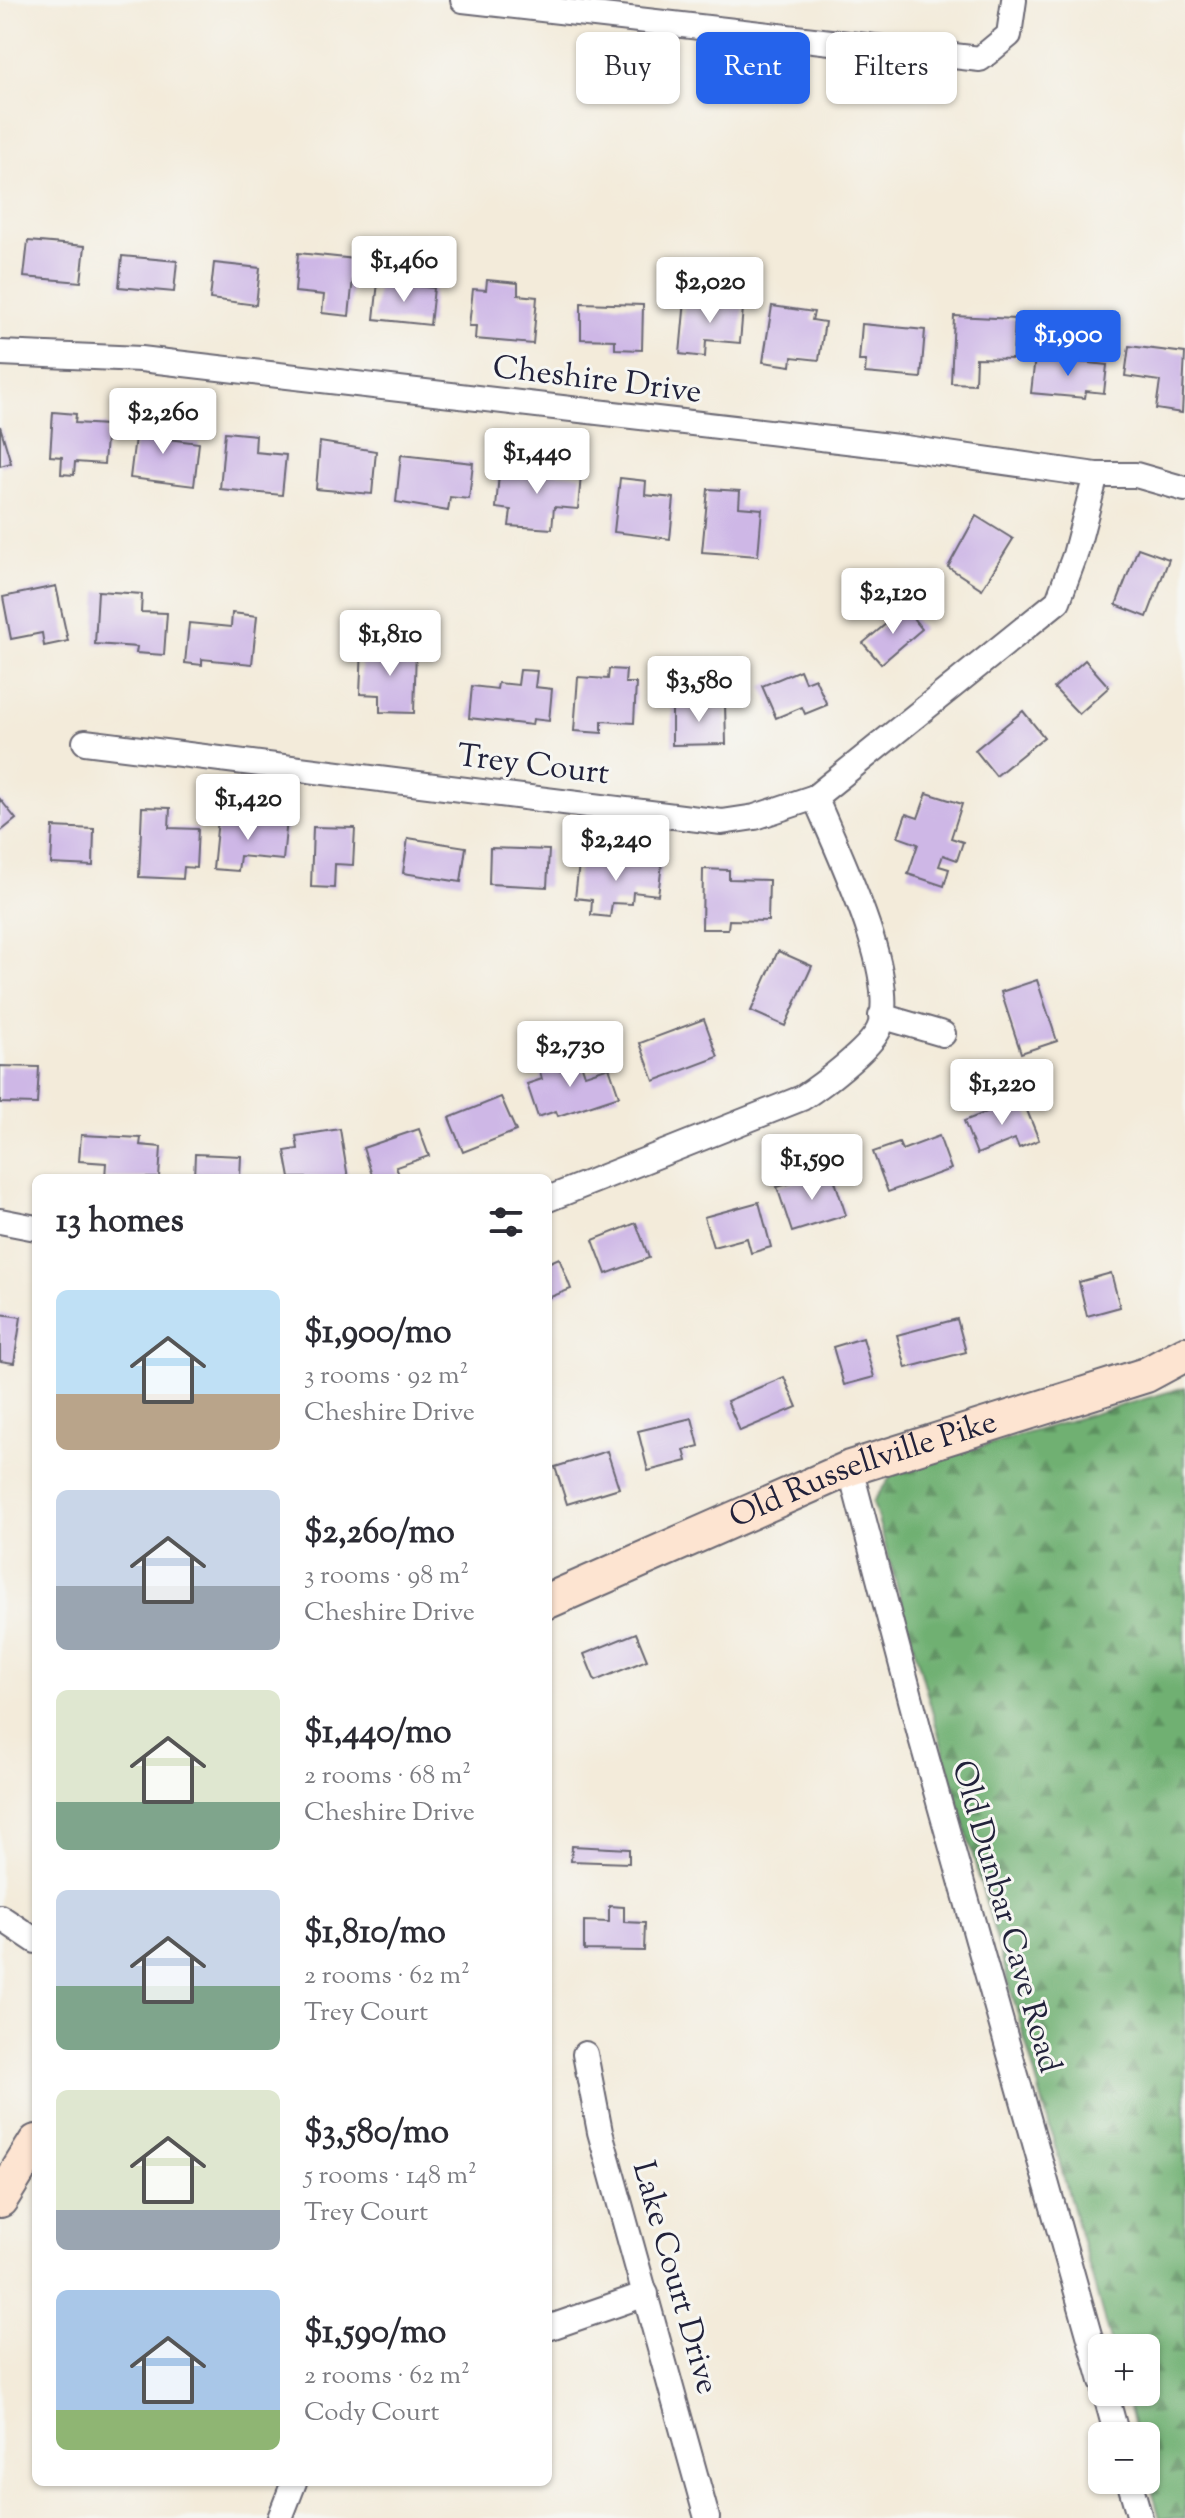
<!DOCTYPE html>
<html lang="en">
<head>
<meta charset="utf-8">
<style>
	body { margin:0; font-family:"Sorts Mill Goudy",serif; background:#f7f7f7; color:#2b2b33; height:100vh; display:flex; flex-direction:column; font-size:30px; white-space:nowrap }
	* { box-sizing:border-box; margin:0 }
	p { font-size:26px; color:#7c7c81 }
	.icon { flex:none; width:44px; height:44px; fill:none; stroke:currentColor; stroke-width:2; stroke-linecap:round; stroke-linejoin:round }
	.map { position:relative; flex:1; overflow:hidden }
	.drawer { position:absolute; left:32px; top:1174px; width:520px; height:1312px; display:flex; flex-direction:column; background:#fff; border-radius:12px; box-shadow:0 2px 6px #0004 }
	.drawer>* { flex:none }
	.top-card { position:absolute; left:576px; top:32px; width:488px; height:72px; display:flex; gap:16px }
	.controls { position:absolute; left:1088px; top:2334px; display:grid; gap:16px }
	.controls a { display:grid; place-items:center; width:72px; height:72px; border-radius:12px; background:#fff; box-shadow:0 2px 6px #0004; font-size:40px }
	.price { position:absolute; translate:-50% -68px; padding:0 18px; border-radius:8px; background:#fff; color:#222; font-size:26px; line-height:52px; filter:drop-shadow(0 2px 4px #0008) }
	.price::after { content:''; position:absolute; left:50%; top:48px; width:24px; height:18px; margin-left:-12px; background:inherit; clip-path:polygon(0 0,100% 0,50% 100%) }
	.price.on { background:#2563eb; color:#fff }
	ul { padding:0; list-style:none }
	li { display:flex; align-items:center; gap:24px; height:200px; padding:0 24px }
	li span { display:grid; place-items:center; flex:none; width:224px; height:160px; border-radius:12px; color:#555 }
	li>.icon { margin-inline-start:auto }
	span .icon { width:96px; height:96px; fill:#fffc; stroke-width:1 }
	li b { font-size:34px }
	h2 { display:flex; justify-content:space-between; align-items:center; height:96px; padding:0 24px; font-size:34px }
	.tag { padding:0 28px; border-radius:12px; background:#fff; box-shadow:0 2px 6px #0004; font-size:28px; line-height:72px }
	.tag.on { background:#2563eb; color:#fff }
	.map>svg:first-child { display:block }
	.forest { fill:url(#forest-firs); stroke:#496956; stroke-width:2 }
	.building { fill:#ceb7e6 }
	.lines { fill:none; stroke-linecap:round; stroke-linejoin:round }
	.street-casing { stroke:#6b6873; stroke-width:28 }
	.secondary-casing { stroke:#6b6873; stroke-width:38 }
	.street { stroke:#fff; stroke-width:24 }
	.secondary { stroke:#fde4d1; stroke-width:34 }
	.labels { text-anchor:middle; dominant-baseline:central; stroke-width:6; stroke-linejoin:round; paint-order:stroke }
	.street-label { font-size:32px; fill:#22223b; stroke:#f6f6f2 }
</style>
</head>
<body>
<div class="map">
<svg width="1185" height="2518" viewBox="0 0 1185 2518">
	<defs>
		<pattern id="forest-firs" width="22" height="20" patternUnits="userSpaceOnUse" patternTransform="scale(2)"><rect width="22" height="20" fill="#70b072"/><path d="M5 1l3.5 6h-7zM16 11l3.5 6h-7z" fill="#5c8f5f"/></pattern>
	</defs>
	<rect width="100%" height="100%" fill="#f6f6f2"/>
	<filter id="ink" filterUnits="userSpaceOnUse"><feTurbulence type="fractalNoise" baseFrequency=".0125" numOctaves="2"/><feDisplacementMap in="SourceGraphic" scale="16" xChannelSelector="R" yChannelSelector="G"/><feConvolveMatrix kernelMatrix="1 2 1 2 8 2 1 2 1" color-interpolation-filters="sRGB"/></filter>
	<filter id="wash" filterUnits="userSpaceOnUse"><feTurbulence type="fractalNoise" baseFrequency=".006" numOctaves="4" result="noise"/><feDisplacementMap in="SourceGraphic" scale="32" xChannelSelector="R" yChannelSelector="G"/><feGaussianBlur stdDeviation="1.8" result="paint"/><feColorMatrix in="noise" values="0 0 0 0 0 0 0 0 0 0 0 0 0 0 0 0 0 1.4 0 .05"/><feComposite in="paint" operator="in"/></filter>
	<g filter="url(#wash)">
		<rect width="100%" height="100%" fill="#f3ebda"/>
		<polygon class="forest" points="1185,1387 1185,2518 1160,2518 1146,2469 1146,2436 1137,2436 1124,2392 1146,2392 1146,2348 1112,2348 873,1502 894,1472"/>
		<g id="blocks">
			<g class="building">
				<polygon points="28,241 85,246 81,282 24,277"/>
				<polygon points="298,253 355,259 349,316 322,313 324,295 295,292"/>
				<polygon points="122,256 177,261 174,292 119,287"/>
				<polygon points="214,263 260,268 256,305 210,299"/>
				<polygon points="487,280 518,283 518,295 537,297 533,344 475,339 476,326 469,326 473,289 486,290"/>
				<polygon points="378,282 434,288 430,325 374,319"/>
				<polygon points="722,294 734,295 733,307 743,308 740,343 706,340 705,357 680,354 685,300 722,303"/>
				<polygon points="581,303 643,305 642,350 615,349 615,340 581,339"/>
				<polygon points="772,306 814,312 812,320 825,322 819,360 792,357 791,366 763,362"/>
				<polygon points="954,316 1015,319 1013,359 976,358 975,384 951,383"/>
				<polygon points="862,324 925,330 921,378 865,373 866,361 859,361"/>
				<polygon points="1129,346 1185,353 1182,413 1156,409 1160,381 1125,376"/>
				<polygon points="1035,357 1107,365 1104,393 1086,391 1085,398 1031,393"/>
				<polygon points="53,412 76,414 75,423 107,425 104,464 75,462 74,475 61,474 62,457 50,456"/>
				<polygon points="137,421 169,425 167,439 199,443 194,486 130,478"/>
				<polygon points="0,426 11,463 0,466"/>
				<polygon points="225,432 256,435 255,452 286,455 282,495 220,489"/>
				<polygon points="320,442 376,451 372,494 316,489"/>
				<polygon points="401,455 473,463 469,499 450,497 448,511 396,502"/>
				<polygon points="517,469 581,475 578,509 554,507 552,529 509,526 511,510 496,508 499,474 516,475"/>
				<polygon points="620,478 646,481 645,495 674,498 670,539 614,532"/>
				<polygon points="708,489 740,491 739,507 762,509 758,556 702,552"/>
				<polygon points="976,516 1013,539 982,589 948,567"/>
				<polygon points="1138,548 1169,559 1147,617 1116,605"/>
				<polygon points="56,586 68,641 44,646 42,633 11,639 3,597"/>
				<polygon points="98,591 142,594 141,612 167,613 164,655 136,653 137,647 95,644"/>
				<polygon points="905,608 922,629 881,664 863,643"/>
				<polygon points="232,613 257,616 252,664 202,659 202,665 185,663 189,623 231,627"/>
				<polygon points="362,647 416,649 414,713 380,712 380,695 360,694"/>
				<polygon points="1085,660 1109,687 1079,714 1054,688"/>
				<polygon points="609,669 626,670 625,683 636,683 634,723 602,721 602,733 574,731 578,677 608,679"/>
				<polygon points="520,670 537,671 535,687 552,689 549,721 533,719 532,725 469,718 472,686 497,689 498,683 518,685"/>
				<polygon points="800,670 805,682 815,678 827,705 805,714 802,707 776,718 762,686"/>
				<polygon points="672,703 725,703 726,744 672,745"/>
				<polygon points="1023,711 1044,737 996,776 975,750"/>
				<polygon points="927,793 962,804 951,838 963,842 957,860 943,855 939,866 949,869 944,886 908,874 918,844 898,837 906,814 918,818"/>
				<polygon points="0,799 16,819 0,832"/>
				<polygon points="142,807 170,808 169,828 198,829 196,868 184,867 183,879 139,877"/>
				<polygon points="268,818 287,819 283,860 240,856 238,871 213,869 218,819 268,823"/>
				<polygon points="53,827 94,829 93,866 51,864"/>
				<polygon points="313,827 355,828 353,865 335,864 334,888 311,887"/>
				<polygon points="408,838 466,847 461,882 403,873"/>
				<polygon points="490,848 549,850 547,887 489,884"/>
				<polygon points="597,858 662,864 658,895 633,892 632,904 612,903 610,917 591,915 592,900 575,898 579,864 596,865"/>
				<polygon points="703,869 729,870 729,879 769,880 768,921 729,920 728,929 702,929"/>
				<polygon points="778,951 812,966 785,1026 751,1011"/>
				<polygon points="1037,980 1057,1041 1021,1053 1001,992"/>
				<polygon points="704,1019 718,1057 654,1081 640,1043"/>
				<polygon points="555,1059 559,1070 581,1063 585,1075 609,1067 619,1096 558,1116 556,1111 538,1117 527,1084 542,1079 538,1065"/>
				<polygon points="0,1066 39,1067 37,1104 0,1103"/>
				<polygon points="501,1097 516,1131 463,1152 449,1118"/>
				<polygon points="1022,1098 1039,1140 1019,1148 1015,1139 977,1154 964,1121"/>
				<polygon points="340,1129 348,1178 290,1178 285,1151 298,1149 296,1136"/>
				<polygon points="419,1129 429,1156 396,1167 400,1177 373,1178 363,1148"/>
				<polygon points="81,1135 141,1138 140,1145 161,1147 159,1178 105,1178 106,1163 79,1161"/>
				<polygon points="939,1136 951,1169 888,1192 873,1152 899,1143 902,1150"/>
				<polygon points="195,1154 241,1156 240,1178 194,1178"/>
				<polygon points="832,1172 846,1215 792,1232 777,1187"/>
				<polygon points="759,1202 771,1247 751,1253 747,1238 713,1247 704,1217"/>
				<polygon points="636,1223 649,1258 606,1274 593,1240"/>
				<polygon points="559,1258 571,1289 548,1298 548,1263"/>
				<polygon points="1111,1273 1120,1307 1087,1316 1079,1282"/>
				<polygon points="0,1314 21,1317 14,1363 0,1361"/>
				<polygon points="957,1319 966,1352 906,1368 897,1335"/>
				<polygon points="863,1338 874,1377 844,1385 833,1347"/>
				<polygon points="784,1377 797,1407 740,1431 727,1401"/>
				<polygon points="692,1418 699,1446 684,1450 687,1461 648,1471 638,1431"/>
				<polygon points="607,1451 619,1488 567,1504 555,1467"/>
				<polygon points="636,1633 647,1660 595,1681 584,1654"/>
				<polygon points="572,1846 629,1849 629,1863 571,1861"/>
				<polygon points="609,1906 624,1907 624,1922 645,1923 644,1951 584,1950 584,1921 609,1922"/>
			</g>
		</g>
	</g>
	<g filter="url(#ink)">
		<use href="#blocks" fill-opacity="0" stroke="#6b6873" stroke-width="2"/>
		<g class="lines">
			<defs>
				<g id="street">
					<polyline points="463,0 980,59 1009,35 1014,0"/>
					<polyline points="0,353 141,359 898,447 1096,475 1136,475 1185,489"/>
					<polyline points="85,742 722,822 755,817 815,797 1058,601 1075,555 1096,475"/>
					<polyline points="881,1016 943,1034"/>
					<path d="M 548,1199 L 802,1098 C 821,1086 870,1049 879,1029 C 901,977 836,849 815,797"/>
					<polyline points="0,1221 36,1228"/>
					<polyline points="850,1468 921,1738 1102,2381"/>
					<polyline points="0,1917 36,1941"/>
					<polyline points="585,2054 600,2132 707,2518"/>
					<polyline points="548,2328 646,2294"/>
					<polyline points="1105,2392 1117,2436"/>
					<polyline points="1129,2480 1140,2518"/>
					<polyline points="280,2518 294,2482"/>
				</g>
				<g id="secondary">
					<path id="s1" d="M 548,1601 L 850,1468 L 1146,1375 L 1185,1354"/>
					<polyline points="0,2200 36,2142"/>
				</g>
			</defs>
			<use href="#street" class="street-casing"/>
			<use href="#secondary" class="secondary-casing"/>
			<use href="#street" class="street"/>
			<use href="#secondary" class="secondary"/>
		</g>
	</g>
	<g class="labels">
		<g class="street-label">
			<text transform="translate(597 381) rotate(7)">Cheshire Drive</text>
			<text transform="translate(533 766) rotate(7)">Trey Court</text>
			<text stroke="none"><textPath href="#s1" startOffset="342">Old Russellville Pike</textPath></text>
			<text transform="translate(1005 1917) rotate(74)">Old Dunbar Cave Road</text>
			<text transform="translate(674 2278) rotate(74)">Lake Court Drive</text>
		</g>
	</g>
</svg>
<div class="controls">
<a>+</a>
<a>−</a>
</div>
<b class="price" style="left:404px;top:304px">$1,460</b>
<b class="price" style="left:710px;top:325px">$2,020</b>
<b class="price on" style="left:1068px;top:378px">$1,900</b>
<b class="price" style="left:163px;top:456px">$2,260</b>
<b class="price" style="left:537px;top:496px">$1,440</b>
<b class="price" style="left:893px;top:636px">$2,120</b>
<b class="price" style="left:390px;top:678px">$1,810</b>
<b class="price" style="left:699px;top:724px">$3,580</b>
<b class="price" style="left:248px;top:842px">$1,420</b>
<b class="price" style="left:616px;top:883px">$2,240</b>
<b class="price" style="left:570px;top:1089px">$2,730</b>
<b class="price" style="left:1002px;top:1127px">$1,220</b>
<b class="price" style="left:812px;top:1202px">$1,590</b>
<div class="top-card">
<a class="tag">Buy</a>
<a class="tag on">Rent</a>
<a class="tag">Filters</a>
</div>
<section class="drawer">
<h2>13 homes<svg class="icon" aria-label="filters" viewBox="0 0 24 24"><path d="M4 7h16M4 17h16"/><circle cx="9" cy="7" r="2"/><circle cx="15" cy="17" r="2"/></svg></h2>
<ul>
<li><span style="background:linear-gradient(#bfe0f5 65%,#b9a48a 0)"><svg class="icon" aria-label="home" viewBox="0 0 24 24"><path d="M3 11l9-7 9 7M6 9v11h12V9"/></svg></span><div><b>$1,900/mo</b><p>3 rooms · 92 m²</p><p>Cheshire Drive</p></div></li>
<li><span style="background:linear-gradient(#c9d6e8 60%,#9aa5b1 0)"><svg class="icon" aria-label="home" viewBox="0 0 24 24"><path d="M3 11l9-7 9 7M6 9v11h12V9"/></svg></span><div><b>$2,260/mo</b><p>3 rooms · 98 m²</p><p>Cheshire Drive</p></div></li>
<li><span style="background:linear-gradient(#dfe7d0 70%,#7fa58c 0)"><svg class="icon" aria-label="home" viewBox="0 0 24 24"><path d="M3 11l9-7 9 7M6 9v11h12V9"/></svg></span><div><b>$1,440/mo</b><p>2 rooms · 68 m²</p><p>Cheshire Drive</p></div></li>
<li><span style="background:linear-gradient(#c9d6e8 60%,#7fa58c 0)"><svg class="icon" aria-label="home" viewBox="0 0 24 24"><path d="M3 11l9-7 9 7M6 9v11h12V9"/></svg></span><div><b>$1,810/mo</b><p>2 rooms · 62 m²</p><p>Trey Court</p></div></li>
<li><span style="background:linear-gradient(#dfe7d0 75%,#9aa5b1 0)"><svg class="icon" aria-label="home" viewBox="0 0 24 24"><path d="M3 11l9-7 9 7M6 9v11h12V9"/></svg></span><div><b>$3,580/mo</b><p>5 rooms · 148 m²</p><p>Trey Court</p></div></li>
<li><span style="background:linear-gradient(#a9c7e8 75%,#8fb573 0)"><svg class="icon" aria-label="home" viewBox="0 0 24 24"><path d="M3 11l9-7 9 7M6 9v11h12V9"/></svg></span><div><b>$1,590/mo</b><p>2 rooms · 62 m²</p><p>Cody Court</p></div></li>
</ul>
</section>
</div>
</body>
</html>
